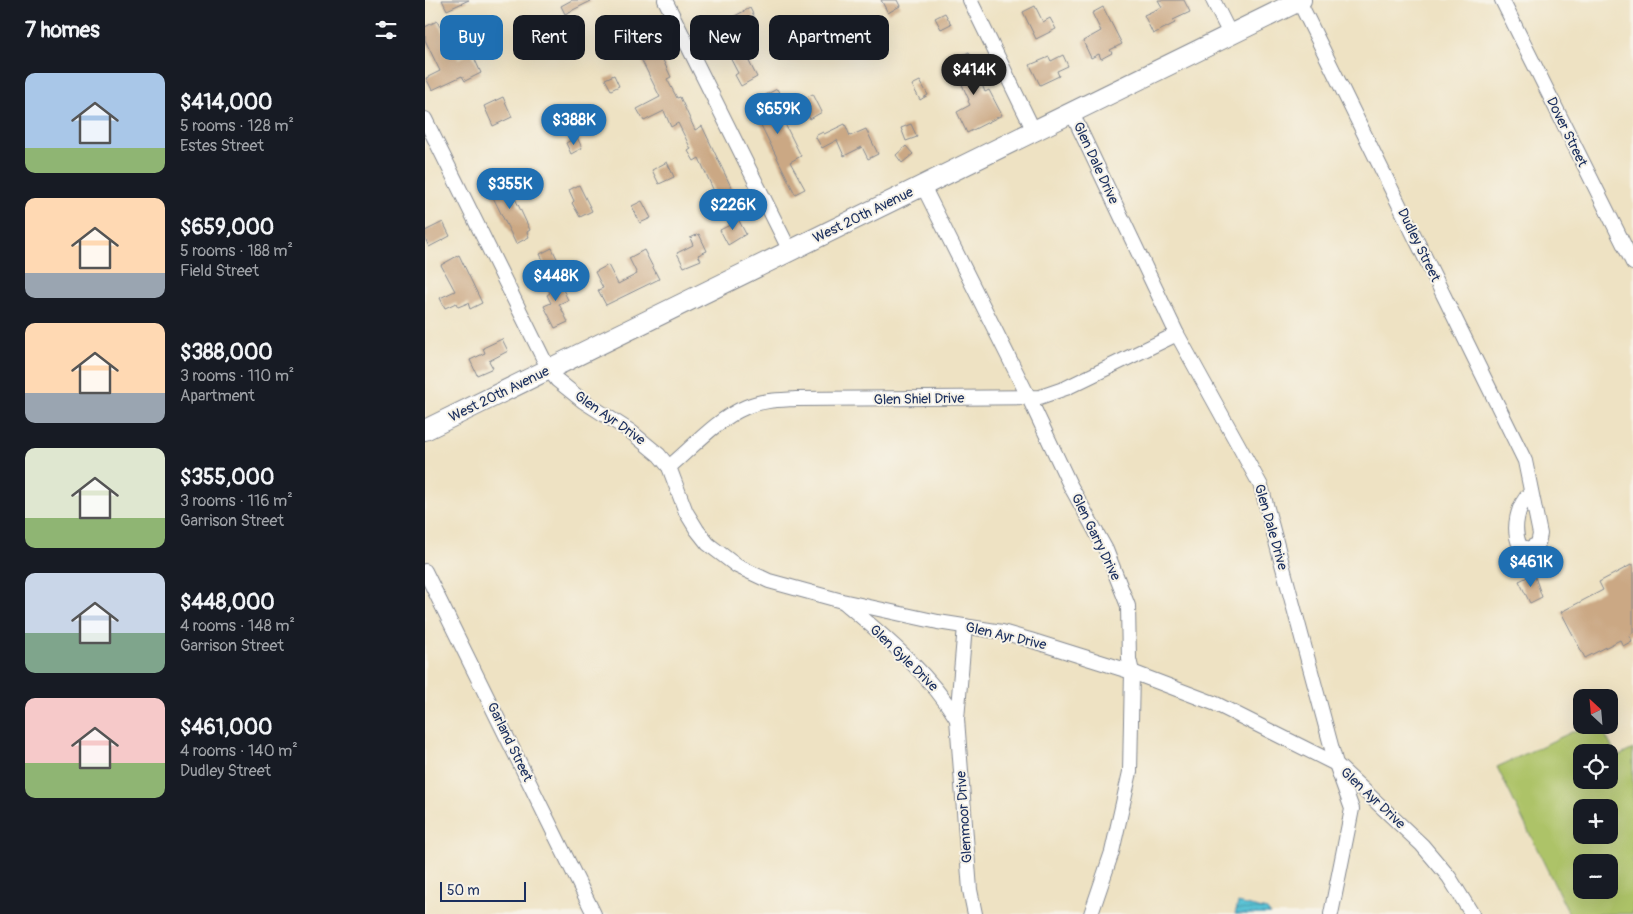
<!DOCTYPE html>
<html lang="en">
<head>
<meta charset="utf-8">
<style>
	body { margin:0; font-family:Pangolin,sans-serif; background:#20242c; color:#f1f3f6; height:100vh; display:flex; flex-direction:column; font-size:19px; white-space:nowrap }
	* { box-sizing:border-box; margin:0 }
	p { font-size:16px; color:#9ea1a6 }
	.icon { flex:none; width:28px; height:28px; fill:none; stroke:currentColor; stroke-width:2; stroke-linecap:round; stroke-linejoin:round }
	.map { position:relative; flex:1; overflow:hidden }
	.sheet { display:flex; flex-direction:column; background:#171b24; width:425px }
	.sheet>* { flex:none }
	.top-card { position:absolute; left:15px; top:15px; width:475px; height:45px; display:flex; gap:10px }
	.needle { width:32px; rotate:334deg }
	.fabs { position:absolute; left:1148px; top:689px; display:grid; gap:10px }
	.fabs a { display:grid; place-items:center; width:45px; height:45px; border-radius:10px; background:#171b24; box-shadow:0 5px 20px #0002; font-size:25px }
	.scale { position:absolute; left:15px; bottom:12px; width:86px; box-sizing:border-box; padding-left:5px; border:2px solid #1b2f5e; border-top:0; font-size:14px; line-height:18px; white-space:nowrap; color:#1b2f5e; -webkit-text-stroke:4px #f7f3e8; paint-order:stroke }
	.price { position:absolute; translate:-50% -42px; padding:0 11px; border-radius:18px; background:#1f6fb2; color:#fff; font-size:16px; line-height:32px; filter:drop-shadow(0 1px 2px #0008) }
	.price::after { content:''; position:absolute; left:50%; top:30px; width:15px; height:11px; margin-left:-8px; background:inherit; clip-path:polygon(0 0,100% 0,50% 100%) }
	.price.selected { background:#222; color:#fff }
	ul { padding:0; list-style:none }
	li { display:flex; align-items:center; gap:15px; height:125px; padding:0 25px }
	li span { display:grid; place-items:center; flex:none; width:140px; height:100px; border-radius:10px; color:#555 }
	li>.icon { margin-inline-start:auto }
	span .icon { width:60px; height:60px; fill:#fffc; stroke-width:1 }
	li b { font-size:21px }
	h2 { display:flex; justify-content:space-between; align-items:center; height:60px; padding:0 25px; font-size:21px }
	.tag { padding:0 18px; border-radius:10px; background:#171b24; box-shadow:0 5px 20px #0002; font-size:18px; line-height:45px }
	.tag.selected { background:#1f6fb2; color:#fff }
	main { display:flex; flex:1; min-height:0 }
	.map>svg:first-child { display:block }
	.park { fill:#adc368; stroke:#647963; fill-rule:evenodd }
	.water { fill:url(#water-rules); stroke:#3a799a }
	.building { fill:#cba884 }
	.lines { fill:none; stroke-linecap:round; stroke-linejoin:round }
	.street-casing { stroke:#848890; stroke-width:16 }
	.secondary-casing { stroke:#848890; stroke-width:22 }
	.street { stroke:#fff; stroke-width:14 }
	.secondary { stroke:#fff; stroke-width:20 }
	.labels { text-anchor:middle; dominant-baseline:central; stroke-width:4; stroke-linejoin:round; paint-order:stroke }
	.street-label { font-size:14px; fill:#1b2f5e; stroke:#f7f3e8 }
</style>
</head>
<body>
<main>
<section class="sheet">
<h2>7 homes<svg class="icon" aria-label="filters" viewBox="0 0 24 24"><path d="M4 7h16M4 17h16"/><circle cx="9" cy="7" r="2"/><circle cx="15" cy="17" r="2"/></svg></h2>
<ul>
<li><span style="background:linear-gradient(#a9c7e8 75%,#8fb573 0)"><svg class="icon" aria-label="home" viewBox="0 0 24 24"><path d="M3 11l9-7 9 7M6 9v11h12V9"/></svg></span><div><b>$414,000</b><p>5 rooms · 128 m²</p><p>Estes Street</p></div></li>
<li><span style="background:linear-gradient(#ffd9b3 75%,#9aa5b1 0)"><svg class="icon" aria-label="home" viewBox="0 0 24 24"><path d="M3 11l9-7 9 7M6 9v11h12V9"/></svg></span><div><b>$659,000</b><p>5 rooms · 188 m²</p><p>Field Street</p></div></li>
<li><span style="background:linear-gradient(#ffd9b3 70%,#9aa5b1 0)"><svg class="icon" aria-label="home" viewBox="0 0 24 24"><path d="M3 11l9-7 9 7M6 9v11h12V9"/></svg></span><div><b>$388,000</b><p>3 rooms · 110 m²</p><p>Apartment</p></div></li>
<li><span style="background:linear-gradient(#dfe7d0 70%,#8fb573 0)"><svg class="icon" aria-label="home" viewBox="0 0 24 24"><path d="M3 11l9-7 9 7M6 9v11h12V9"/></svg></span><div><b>$355,000</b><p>3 rooms · 116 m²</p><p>Garrison Street</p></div></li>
<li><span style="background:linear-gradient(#c9d6e8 60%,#7fa58c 0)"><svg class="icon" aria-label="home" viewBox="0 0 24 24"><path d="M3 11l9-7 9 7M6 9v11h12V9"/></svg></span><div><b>$448,000</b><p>4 rooms · 148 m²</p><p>Garrison Street</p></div></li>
<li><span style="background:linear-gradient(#f6c9c9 65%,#8fb573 0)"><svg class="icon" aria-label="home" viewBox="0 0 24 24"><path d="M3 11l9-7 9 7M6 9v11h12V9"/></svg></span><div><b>$461,000</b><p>4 rooms · 140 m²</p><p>Dudley Street</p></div></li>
</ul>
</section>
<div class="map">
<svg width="1208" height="914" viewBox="0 0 1208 914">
	<defs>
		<pattern id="water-rules" width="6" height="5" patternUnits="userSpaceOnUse" patternTransform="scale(1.25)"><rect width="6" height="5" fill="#5ac3d5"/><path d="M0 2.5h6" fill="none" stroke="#4a9fb0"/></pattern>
	</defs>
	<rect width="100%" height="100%" fill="#f7f3e8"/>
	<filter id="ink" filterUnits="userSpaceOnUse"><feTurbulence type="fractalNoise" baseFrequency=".02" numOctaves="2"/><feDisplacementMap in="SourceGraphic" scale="10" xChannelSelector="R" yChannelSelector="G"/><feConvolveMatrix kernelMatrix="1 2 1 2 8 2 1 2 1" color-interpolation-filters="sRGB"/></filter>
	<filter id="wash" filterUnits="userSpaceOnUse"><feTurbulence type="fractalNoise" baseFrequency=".0096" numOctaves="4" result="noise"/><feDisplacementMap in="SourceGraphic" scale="20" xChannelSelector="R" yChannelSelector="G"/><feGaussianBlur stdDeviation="1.12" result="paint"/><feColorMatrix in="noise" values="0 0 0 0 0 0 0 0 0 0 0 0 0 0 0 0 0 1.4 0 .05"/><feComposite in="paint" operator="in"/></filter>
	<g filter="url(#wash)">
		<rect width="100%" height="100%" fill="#eee2c3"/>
		<path class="park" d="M 1162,725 L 1175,725 L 1192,757 L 1208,749 L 1208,914 L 1144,914 L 1072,767 ZM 1156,752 L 1184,752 L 1184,780 L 1156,780 ZM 1156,808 L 1184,808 L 1184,835 L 1156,835 ZM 1156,862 L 1184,862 L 1184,890 L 1156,890 Z"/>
		<polygon class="water" points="813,903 842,910 845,914 810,914"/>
		<g id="blocks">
			<g class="building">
				<polygon points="17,0 44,0 22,10"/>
				<polygon points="147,0 168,0 140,14 136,6"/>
				<polygon points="456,0 472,0 475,6 463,13"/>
				<polygon points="733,0 759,0 765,12 748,20 750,23 728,34 719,15 737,7"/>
				<polygon points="610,6 618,22 625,18 631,29 611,39 598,12"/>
				<polygon points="678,7 697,44 685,50 687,53 676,59 674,54 666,58 658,41 676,31 667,13"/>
				<polygon points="325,8 332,22 317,29 323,42 316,46 332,77 316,86 310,75 313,73 289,27"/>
				<polygon points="520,13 526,24 516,29 510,18"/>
				<polygon points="12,21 18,33 25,30 29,39 25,41 33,59 47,53 56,73 40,81 37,76 7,90 1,78 15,71 0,40 0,27"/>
				<polygon points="214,22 233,57 236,56 246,77 242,79 252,98 255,97 270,130 277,126 308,191 292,198 274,158 269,161 263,151 266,149 253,123 246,127 239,111 219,121 212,109 235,97 212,51 209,53 202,39 196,42 191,33"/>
				<polygon points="60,25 66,36 47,46 41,35"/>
				<polygon points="544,52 560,92 564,90 577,115 542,133 532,112 545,105 543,101 544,100 526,60"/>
				<polygon points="638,55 643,66 632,71 634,76 615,85 605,65 624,57 626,61"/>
				<polygon points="189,75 194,86 186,90 180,79"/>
				<polygon points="495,81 503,95 495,100 487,85"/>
				<polygon points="352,89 357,98 351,101 360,119 358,120 376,156 365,162 380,189 370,194 325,103"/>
				<polygon points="388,94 397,112 385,119 375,100"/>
				<polygon points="78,97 87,117 68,126 59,106"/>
				<polygon points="420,124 425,136 441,129 453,154 443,159 437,147 419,156 412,140 397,148 390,136 398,132 399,134"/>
				<polygon points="486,124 492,137 481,141 476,128"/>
				<polygon points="152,137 157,148 146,154 141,143"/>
				<polygon points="481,146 488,154 477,163 471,155"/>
				<polygon points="242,162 249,177 234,184 227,170"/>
				<polygon points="80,177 105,230 102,232 104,237 91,244 62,185"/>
				<polygon points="154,185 167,211 155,217 147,203 149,201 144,190"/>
				<polygon points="316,199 321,208 310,213 306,204"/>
				<polygon points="217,201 226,218 215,223 207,206"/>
				<polygon points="312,217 321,234 303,245 295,230 305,225 303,221"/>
				<polygon points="18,222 25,236 4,247 0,238 0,231"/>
				<polygon points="274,234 282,251 273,255 276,260 259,267 252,253 268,245 265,238"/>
				<polygon points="127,248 135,265 123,270 115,254"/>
				<polygon points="219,250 234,279 181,305 173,290 178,288 170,272 183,265 193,284 212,274 204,258"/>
				<polygon points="34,255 57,303 45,309 43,303 33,307 31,303 20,308 15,298 30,291 16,265"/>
				<polygon points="131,275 143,300 134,304 143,322 130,328 119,306 126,303 122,295 125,293 119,282"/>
				<polygon points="77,339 83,351 64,361 68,368 52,375 45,360 60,353 58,348"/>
				<polygon points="1208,564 1208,633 1204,635 1207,641 1198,646 1195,640 1160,658 1136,612 1178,590 1174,582"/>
				<polygon points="1109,574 1117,597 1105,603 1094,581"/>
			</g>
		</g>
	</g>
	<g filter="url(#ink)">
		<use href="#blocks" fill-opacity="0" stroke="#848890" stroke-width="1"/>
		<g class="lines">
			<defs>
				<g id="street">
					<polyline points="240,0 365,251"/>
					<polyline points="545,0 609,131"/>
					<polyline points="788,0 805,34"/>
					<polyline points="1077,0 1208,263"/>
					<path d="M 874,1 L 1100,461 L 1115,534 L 1113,544 L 1103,549 L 1095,546 C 1087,529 1092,505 1106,492"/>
					<polyline points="647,113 752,334 836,486 911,764 927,809 906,914"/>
					<polyline points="0,119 124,370 132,380 158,401 205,431 234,455 244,467 261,512 272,530 283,544 312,566 344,581 417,601 513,622 577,632 605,640 707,672 791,704 911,764 997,845 1024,877 1047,914"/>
					<polyline points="498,186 604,398 645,485 681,550 703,606 704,659 707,672 705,772 687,852 666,914"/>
					<path d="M 244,467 C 268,447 292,419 321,407 C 337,400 355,400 371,399 L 615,397 L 641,388 L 752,334"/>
					<polyline points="0,571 169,914"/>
					<path d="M 420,603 C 461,638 504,673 532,719"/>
					<polyline points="540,626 532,719 545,890 550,914"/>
				</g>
				<polyline id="secondary" points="0,430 876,0"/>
			</defs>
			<use href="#street" class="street-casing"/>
			<use href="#secondary" class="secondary-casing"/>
			<use href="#street" class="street"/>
			<use href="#secondary" class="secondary"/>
		</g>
	</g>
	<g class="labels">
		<g class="street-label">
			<text transform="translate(1142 132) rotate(64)">Dover Street</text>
			<text transform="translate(671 163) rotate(65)">Glen Dale Drive</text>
			<text transform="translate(438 215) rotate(-26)">West 20th Avenue</text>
			<text transform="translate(994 245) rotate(64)">Dudley Street</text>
			<text transform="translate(74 394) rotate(-26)">West 20th Avenue</text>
			<text transform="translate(494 399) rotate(-1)">Glen Shiel Drive</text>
			<text transform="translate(185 418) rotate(35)">Glen Ayr Drive</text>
			<text transform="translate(846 527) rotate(74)">Glen Dale Drive</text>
			<text transform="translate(671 537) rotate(64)">Glen Garry Drive</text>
			<text transform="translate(581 636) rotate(13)">Glen Ayr Drive</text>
			<text transform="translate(479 658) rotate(44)">Glen Gyle Drive</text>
			<text transform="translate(85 742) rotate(64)">Garland Street</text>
			<text transform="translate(948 798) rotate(43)">Glen Ayr Drive</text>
			<text transform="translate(539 817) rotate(-94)">Glenmoor Drive</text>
		</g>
	</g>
</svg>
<div class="fabs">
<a><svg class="needle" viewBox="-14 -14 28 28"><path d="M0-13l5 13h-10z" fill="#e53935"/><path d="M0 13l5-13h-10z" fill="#9ea1a6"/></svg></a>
<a><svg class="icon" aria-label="locate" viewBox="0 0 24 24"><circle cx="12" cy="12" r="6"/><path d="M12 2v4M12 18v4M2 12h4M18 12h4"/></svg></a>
<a>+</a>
<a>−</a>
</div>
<div class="scale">50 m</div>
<b class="price selected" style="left:549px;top:96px">$414K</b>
<b class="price" style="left:353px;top:135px">$659K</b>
<b class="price" style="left:149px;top:146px">$388K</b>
<b class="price" style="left:85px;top:210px">$355K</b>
<b class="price" style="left:308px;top:231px">$226K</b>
<b class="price" style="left:131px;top:302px">$448K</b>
<b class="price" style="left:1106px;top:588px">$461K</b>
<div class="top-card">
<a class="tag selected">Buy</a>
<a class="tag">Rent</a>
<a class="tag">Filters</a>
<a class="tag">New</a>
<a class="tag">Apartment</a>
</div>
</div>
</main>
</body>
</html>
